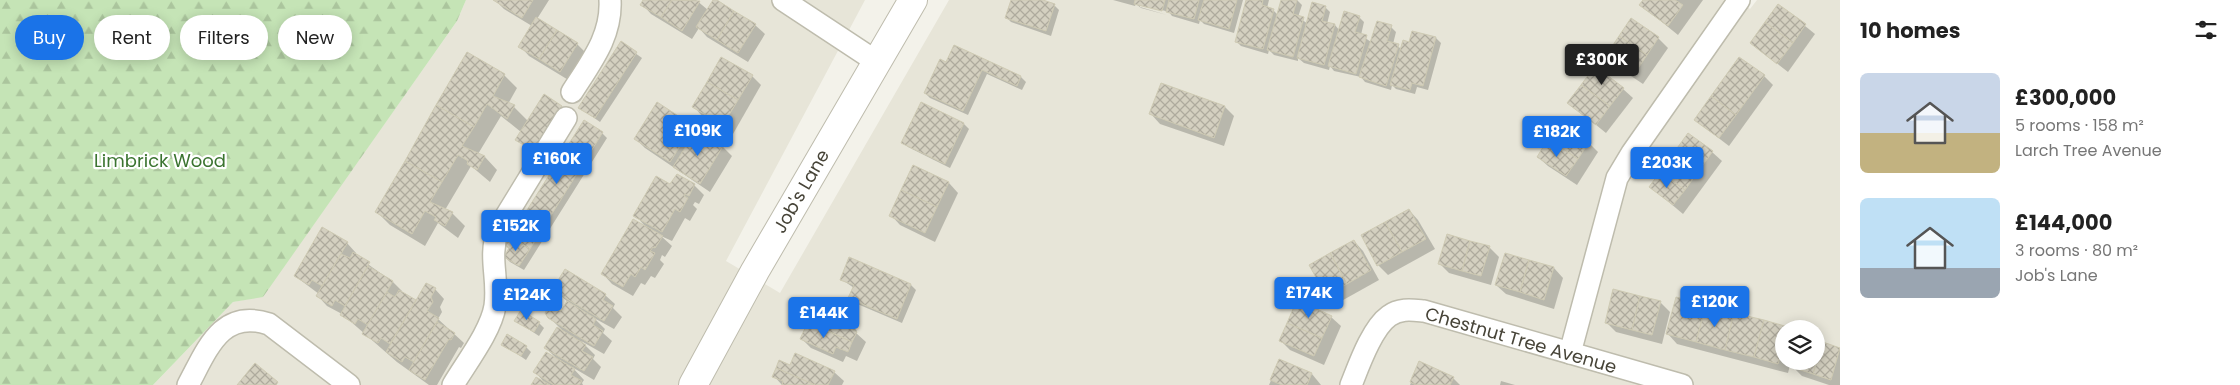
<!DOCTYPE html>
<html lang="en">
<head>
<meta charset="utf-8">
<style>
	body { margin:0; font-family:Poppins,sans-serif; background:#f6f6f6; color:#222; height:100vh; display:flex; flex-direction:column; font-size:19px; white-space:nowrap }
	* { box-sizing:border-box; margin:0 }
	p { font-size:16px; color:#767676 }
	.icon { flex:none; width:28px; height:28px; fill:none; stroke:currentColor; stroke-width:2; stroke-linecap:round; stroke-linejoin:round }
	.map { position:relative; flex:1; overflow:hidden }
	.panel { display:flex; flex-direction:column; background:#fff; width:400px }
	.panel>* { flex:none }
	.hud { position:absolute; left:15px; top:15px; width:475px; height:45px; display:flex; gap:10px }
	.controls { position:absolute; left:1775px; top:320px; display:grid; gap:10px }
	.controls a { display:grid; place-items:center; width:50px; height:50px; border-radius:50%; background:#fff; box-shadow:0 2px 12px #0003; font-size:25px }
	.price { position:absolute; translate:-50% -42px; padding:0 11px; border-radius:5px; background:#1a73e8; color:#fff; font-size:16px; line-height:32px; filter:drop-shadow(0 1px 2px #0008) }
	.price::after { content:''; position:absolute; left:50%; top:30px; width:15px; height:11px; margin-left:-8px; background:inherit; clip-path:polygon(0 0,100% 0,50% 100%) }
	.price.on { background:#222; color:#fff }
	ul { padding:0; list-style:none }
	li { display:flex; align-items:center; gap:15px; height:125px; padding:0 20px }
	li span { display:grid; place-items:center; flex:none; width:140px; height:100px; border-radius:8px; color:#555 }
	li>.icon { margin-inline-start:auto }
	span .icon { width:60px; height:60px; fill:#fffc; stroke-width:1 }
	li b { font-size:21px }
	h2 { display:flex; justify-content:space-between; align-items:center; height:60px; padding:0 20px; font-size:21px }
	.pill { padding:0 18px; border-radius:22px; background:#fff; box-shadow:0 2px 12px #0003; font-size:18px; line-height:45px }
	.pill.on { background:#1a73e8; color:#fff }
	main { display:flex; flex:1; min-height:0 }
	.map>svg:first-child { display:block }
	.residential { fill:#e7e5d8; fill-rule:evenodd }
	.forest { fill:url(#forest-firs) }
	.shadow { fill:#0003 }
	.building { fill:url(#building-cross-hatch); stroke:#cecab3 }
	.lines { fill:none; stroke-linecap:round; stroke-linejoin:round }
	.minor-casing { stroke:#bebcad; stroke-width:24 }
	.tertiary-casing { stroke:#bebcad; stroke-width:30 }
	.minor { stroke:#fff; stroke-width:21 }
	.tertiary { stroke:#fff; stroke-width:28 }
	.labels { text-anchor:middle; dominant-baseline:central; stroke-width:4.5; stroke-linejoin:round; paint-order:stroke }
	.park-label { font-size:18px; fill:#3b7430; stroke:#fff }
	.street-label { font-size:18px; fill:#474438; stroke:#fff }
</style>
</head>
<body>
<main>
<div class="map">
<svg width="1840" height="385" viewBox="0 0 1840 385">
	<defs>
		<pattern id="forest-firs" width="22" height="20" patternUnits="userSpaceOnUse" patternTransform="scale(1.25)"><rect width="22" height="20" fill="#c5e4b6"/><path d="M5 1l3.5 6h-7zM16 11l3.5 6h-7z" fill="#abc59d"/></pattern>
		<pattern id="building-cross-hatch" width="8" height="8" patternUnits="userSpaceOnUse" patternTransform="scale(1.25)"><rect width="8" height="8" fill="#d4d0c0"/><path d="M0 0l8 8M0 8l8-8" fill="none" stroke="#aeaa9d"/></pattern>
	</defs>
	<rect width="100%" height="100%" fill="#f3f2ea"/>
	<path class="residential" d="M 466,0 L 865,0 L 726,261 L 780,293 L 949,0 L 1738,0 L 1750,9 L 1757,0 L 1840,0 L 1840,385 L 153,385 L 233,302 L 263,296 L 457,21 ZM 1784,329 L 1816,329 L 1816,361 L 1784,361 Z"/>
	<polygon class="forest" points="0,0 466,0 457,21 263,297 233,302 153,385 0,385"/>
	<g class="shadow">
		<polygon points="495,0 549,0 537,19 577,44 587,54 570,81 529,56 520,46 532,26 504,9"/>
		<polygon points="644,0 696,0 708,10 714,0 755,25 765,34 748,62 707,37 699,28 692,39 651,14 642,4"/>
		<polygon points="1012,0 1039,0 1054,5 1059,10 1051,36 1011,22 1006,17"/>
		<polygon points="1113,0 1243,0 1234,33 1204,24 1200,20 1199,24 1172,16 1169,12 1140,4 1140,7 1167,15 1141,8 1136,4 1135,6"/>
		<polygon points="1247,0 1269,0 1267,8 1273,10 1278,15 1283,0 1297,0 1302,5 1298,17 1308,24 1325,7 1330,12 1327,24 1335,25 1340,31 1359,17 1364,22 1361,35 1371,42 1391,27 1396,32 1393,44 1402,49 1410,43 1413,32 1436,38 1441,43 1428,90 1417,87 1415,94 1396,89 1392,85 1391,90 1365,82 1361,77 1334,71 1330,66 1329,70 1304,63 1298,58 1298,61 1274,55 1269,50 1268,54 1241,46 1236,41"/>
		<polygon points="1645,0 1703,0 1678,35 1641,5"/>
		<polygon points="1779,5 1815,34 1788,72 1751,43"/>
		<polygon points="1632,20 1658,38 1668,48 1643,84 1616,66 1606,57"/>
		<polygon points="621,43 642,58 600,122 580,108"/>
		<polygon points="955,47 1021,77 1026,82 1022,90 987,74 968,115 930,98 925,93 947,64"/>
		<polygon points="504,75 517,88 508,104 514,107 528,121 544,96 566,112 539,155 517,139 521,132 501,116 478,154 485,157 497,170 490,182 471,166 445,210 452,213 465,226 458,238 438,223 425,246 390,225 377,212"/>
		<polygon points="752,76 761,85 733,134 703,117 694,107"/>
		<polygon points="1764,76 1773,85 1729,146 1695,120"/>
		<polygon points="1161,84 1225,107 1234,116 1224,146 1160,124 1151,114"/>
		<polygon points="1623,89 1633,98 1606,133 1569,103"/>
		<polygon points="922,104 964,124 969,129 950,168 908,147 903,142"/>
		<polygon points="685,122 696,132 723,147 732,156 710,192 645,148 636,139"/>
		<polygon points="1560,124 1589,143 1598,152 1577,185 1548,166 1538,157"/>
		<polygon points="602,133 607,138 524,270 510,262 505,257 510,249 507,246"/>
		<polygon points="1712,152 1722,161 1683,214 1651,187"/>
		<polygon points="914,166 949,183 958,193 935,242 900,225 891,215"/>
		<polygon points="677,175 694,185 704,195 699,204 695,202 693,205 697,209 690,221 685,218 672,241 661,236 672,246 665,257 662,255 660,260 664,264 655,278 651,276 645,285 641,283 633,296 612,284 603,274 645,226 635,215 671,186"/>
		<polygon points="1409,210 1418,220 1435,249 1388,275 1378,265"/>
		<polygon points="1354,241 1363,251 1379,280 1336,304 1327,294"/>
		<polygon points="347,243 356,253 355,255 393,282 402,291 401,293 416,302 435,289 444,299 440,307 442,312 438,319 464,343 461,348 459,347 437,385 429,385 397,362 342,314 327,306 318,296 319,294 295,276"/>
		<polygon points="1489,247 1499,257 1491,285 1449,273 1440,264"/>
		<polygon points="1554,268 1563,278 1554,309 1506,294 1496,285"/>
		<polygon points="841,279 911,285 916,290 902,323 855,303 850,298 854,288"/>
		<polygon points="554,290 605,295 615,304 613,308 622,317 614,329 594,318 605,329 603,333 612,341 604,354 581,341 595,355 593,359 601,367 594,380 572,367 584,380 582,383 583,385 533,385 545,383 535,372 557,359 546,348 563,331 549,317 548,311 525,296 548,298 553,303 550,309 561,313 568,302"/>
		<polygon points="1677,299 1787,328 1784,329 1784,361 1791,361 1788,373 1677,344 1668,334"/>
		<polygon points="1660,302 1670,312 1662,344 1616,332 1606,322"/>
		<polygon points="816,307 848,321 857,331 856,333 866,342 857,361 846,356 843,362 811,348 802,339"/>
		<polygon points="1331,317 1341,326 1324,365 1290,350 1280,340"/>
		<polygon points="516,321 539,323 544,328 539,336"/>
		<polygon points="1816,341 1840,349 1840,385 1829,385 1802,376 1792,366 1816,361"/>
		<polygon points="503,344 526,347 531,352 526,360"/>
		<polygon points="1280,360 1312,374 1321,385 1269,385"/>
		<polygon points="1419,363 1453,378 1460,385 1410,385"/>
		<polygon points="791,367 834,372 844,381 842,385 782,385 774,376"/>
		<polygon points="1501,381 1515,385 1500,385"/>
	</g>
	<g class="building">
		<polygon points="493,0 533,0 522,18"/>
		<polygon points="643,0 672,0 661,17 640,5"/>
		<polygon points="672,0 700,1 682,31 661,17"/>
		<polygon points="713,0 717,0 734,11 717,40 696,27"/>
		<polygon points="1011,0 1043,0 1055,4 1046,31 1005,18"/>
		<polygon points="1135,0 1165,0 1162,11 1134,4"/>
		<polygon points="1169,0 1199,0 1194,19 1166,12"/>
		<polygon points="1204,0 1237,0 1229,29 1198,20"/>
		<polygon points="1246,0 1263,0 1262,5 1274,9 1263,49 1235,42"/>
		<polygon points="1281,0 1297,0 1293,14 1304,17 1293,57 1267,50"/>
		<polygon points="1643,0 1675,0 1683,5 1668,26 1639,5"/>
		<polygon points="1312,2 1326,6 1322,21 1335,24 1324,65 1297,58"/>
		<polygon points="1778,4 1806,24 1793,43 1765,22"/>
		<polygon points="734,11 756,24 738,53 717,40"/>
		<polygon points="1344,11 1360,16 1355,32 1367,35 1356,74 1328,66"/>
		<polygon points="536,17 557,30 539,59 518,47"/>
		<polygon points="1631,18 1659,37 1647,55 1619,36"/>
		<polygon points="1377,21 1392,25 1387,41 1399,44 1386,86 1359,77"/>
		<polygon points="1765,22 1793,43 1777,64 1750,43"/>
		<polygon points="557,30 578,43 560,72 539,59"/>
		<polygon points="1412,31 1436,37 1423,86 1412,83 1410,90 1390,85 1403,40 1409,42"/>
		<polygon points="1619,36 1647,55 1633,76 1605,57"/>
		<polygon points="621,41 637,52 595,118 578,108"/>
		<polygon points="954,45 1021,76 1017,86 982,70 963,111 924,93 940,59 946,62"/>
		<polygon points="467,52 505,74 493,96 515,105 507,119 487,104 474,127 436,105"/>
		<polygon points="721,57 753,75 738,100 707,82"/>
		<polygon points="1739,57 1765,75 1736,115 1711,96"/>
		<polygon points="1595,66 1624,88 1610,106 1581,85"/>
		<polygon points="707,82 738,100 723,125 692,107"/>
		<polygon points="1161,83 1225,106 1214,138 1149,114"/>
		<polygon points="1581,85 1610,106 1596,125 1567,103"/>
		<polygon points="544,94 562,106 534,151 515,140"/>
		<polygon points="1711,96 1736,115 1719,138 1694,120"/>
		<polygon points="657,102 686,121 677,135 684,140 670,162 634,139"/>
		<polygon points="921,102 964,123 945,164 901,143"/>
		<polygon points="436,105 474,127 462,146 485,156 477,170 467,164 468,161 458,155 442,182 405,161"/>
		<polygon points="584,120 603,132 530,249 510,237"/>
		<polygon points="1560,122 1589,142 1578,159 1548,139"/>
		<polygon points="696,130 723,146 700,184 673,167"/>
		<polygon points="1688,133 1713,151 1700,169 1675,151"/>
		<polygon points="1548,139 1578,159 1566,176 1537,157"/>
		<polygon points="1675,151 1700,169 1685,190 1660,172"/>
		<polygon points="405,161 442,182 430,202 453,212 445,226 434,220 436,217 425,211 412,234 375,212"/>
		<polygon points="913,165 949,182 937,207 901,190"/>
		<polygon points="1660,172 1685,190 1673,205 1649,187"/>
		<polygon points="677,174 695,184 689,196 685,194 684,196 688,198 680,212 675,209 662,232 633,216 656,176 670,184"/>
		<polygon points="901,190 937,207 925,233 889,216"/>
		<polygon points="1409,209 1426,239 1402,252 1385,222"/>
		<polygon points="633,219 663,236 655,248 653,247 650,251 655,253 645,270 641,267 635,277 631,274 623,287 601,274"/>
		<polygon points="1385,222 1402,252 1377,266 1361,235"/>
		<polygon points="322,227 348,242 322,286 312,280 309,285 294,276"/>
		<polygon points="1447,234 1470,241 1462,271 1438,264"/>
		<polygon points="510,237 530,249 519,266 504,257 509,248 505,246"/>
		<polygon points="1354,240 1371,270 1347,284 1330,253"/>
		<polygon points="1470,241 1490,246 1481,276 1462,271"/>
		<polygon points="353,252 370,262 345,306 335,300 332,306 316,296 341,254 350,258"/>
		<polygon points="1330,253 1347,284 1326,295 1309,265"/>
		<polygon points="1505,253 1529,260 1520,292 1495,285"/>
		<polygon points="849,257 911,284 897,319 848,298 854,285 840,280"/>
		<polygon points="1529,260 1554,267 1544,300 1520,292"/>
		<polygon points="368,266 393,281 368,325 358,319 355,324 340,315"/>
		<polygon points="565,269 606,294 603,300 613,306 604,321 552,290"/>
		<polygon points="426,283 436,288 431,297 433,302 427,311 439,318 414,362 405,357 402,362 386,352"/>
		<polygon points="530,285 549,297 543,307 524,296"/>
		<polygon points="1613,289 1640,296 1632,330 1605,323"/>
		<polygon points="399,290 416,300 390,344 381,338 378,343 362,334 387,292 395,297"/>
		<polygon points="1640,296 1661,301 1652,335 1632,330"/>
		<polygon points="1676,297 1706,305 1696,342 1666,334"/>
		<polygon points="1297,300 1332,316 1322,338 1287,323"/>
		<polygon points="567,301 596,319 593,325 603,331 594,346 548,318 545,313 548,308 554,308 561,311"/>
		<polygon points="816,305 848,320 845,326 857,332 852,342 808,322"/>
		<polygon points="1706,305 1734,313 1725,350 1696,342"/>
		<polygon points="521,310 540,322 534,332 514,321"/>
		<polygon points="1734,313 1764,320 1754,357 1725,350"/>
		<polygon points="1764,320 1788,327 1784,329 1784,343 1778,364 1754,357"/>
		<polygon points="437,322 455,333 451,340 449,339 425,380 409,370"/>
		<polygon points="808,322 852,342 848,352 836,347 833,354 800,339"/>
		<polygon points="1287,323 1322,338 1314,356 1279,341"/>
		<polygon points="557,327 586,345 582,351 593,357 584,371 544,348"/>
		<polygon points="507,334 527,346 521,356 501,345"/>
		<polygon points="1816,339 1823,342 1813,374 1791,367 1792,361 1816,361"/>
		<polygon points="1823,342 1840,348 1831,380 1813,374"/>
		<polygon points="546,352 575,369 571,375 582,381 579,385 554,385 533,372"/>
		<polygon points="795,353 835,371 828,385 815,385 776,368 779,360 790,365"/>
		<polygon points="1279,359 1312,373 1307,385 1282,385 1270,380"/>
		<polygon points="1419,361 1454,377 1450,385 1416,385 1410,382"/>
		<polygon points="255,363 278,382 276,385 237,385"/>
		<polygon points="776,368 815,385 782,385 783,381 772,377"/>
		<polygon points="536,377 550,385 531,385"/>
	</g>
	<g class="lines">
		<defs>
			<g id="minor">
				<polyline points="783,0 877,62"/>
				<path d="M 572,92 C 591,62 612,36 610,0"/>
				<polyline points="1570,353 1617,178 1632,153 1739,0"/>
				<path d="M 188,385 C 207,350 221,308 269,324 L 349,385"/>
				<path d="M 453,385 C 466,363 491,331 495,306 C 499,277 488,259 498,229 L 566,118"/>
				<path d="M 1351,385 C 1359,365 1372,328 1389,316 C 1400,308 1412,310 1424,311 L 1682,385"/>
			</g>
			<polyline id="tertiary" points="693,385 755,271 913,0"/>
		</defs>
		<use href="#minor" class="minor-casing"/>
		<use href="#tertiary" class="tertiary-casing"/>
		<use href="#minor" class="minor"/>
		<use href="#tertiary" class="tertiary"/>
	</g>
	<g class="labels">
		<g class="park-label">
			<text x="160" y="160">Limbrick Wood</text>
		</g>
		<g class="street-label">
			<text transform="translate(801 191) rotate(-60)">Job's Lane</text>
			<text transform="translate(1521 340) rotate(16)">Chestnut Tree Avenue</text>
		</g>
	</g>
</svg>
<div class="controls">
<a><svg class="icon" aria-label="layers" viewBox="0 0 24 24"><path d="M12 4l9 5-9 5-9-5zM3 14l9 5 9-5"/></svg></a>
</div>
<b class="price on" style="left:1602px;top:86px">£300K</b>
<b class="price" style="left:698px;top:157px">£109K</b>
<b class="price" style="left:1557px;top:158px">£182K</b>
<b class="price" style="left:557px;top:185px">£160K</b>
<b class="price" style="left:1667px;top:189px">£203K</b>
<b class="price" style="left:516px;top:252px">£152K</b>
<b class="price" style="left:1309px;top:319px">£174K</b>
<b class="price" style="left:527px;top:321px">£124K</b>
<b class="price" style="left:1715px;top:328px">£120K</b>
<b class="price" style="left:824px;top:339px">£144K</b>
<div class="hud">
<a class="pill on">Buy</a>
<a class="pill">Rent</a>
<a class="pill">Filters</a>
<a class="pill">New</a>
</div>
</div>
<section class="panel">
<h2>10 homes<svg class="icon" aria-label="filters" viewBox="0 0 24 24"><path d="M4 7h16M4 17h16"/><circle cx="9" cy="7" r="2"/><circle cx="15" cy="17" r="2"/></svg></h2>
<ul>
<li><span style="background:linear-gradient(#c9d6e8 60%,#c2b280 0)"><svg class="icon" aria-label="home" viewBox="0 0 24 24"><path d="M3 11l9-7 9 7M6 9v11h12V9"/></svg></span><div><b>£300,000</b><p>5 rooms · 158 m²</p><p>Larch Tree Avenue</p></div></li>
<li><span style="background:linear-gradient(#bfe0f5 70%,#9aa5b1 0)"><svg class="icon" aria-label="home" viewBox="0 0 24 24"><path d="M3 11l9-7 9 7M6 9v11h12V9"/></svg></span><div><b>£144,000</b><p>3 rooms · 80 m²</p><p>Job's Lane</p></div></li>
</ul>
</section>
</main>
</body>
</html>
